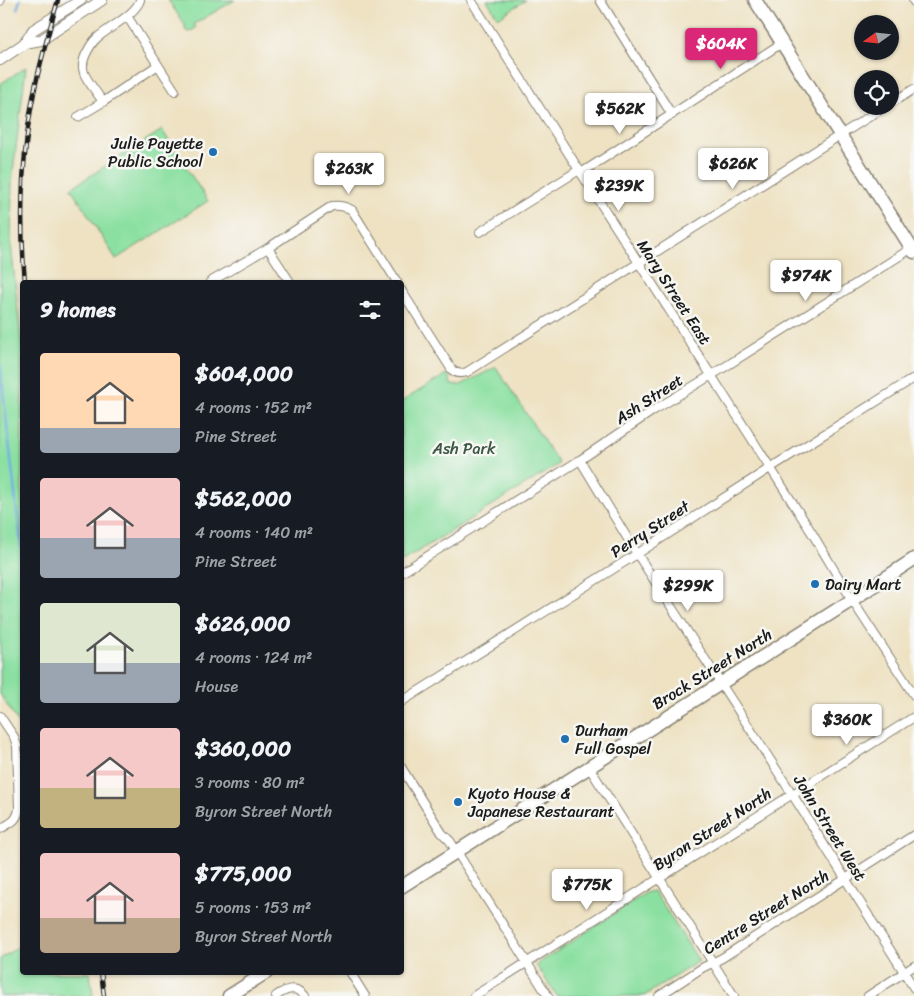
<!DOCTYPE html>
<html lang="en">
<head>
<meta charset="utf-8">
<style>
	body { margin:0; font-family:Sriracha,sans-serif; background:#20242c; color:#f1f3f6; height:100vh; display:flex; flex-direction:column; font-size:19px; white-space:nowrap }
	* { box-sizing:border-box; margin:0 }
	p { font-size:16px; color:#9ea1a6 }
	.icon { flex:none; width:28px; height:28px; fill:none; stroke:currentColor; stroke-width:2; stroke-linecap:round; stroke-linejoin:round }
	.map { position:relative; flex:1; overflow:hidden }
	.details { position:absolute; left:20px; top:280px; width:384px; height:695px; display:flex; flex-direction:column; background:#171b24; border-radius:5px; box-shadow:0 1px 4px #0004 }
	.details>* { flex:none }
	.needle { width:32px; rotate:255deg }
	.tools { position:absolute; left:854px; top:15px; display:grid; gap:10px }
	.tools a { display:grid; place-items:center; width:45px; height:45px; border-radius:50%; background:#171b24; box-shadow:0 1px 4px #0004; font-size:25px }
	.price { position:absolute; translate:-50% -42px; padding:0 11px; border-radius:5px; background:#fff; color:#222; font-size:16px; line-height:32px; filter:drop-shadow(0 1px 2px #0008) }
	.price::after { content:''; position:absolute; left:50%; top:30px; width:15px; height:11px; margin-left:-8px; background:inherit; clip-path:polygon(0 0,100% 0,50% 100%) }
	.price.active { background:#db2777; color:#fff }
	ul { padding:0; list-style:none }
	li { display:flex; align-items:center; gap:15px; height:125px; padding:0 20px }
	li span { display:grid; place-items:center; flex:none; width:140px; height:100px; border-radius:5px; color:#555 }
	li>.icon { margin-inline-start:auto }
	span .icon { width:60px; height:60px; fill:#fffc; stroke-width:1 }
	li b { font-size:21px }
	h2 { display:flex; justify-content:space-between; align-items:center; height:60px; padding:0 20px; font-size:21px }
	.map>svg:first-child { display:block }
	.green { fill:#8be0a1; stroke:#547e5e }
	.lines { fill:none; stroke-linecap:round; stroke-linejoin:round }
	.stream { stroke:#74ace3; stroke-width:2.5 }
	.minor-casing { stroke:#857f70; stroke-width:10 }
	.tertiary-casing { stroke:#857f70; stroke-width:12 }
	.primary-casing { stroke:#857f70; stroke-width:15 }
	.minor { stroke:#fff; stroke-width:8 }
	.tertiary { stroke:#fff; stroke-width:10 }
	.primary { stroke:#fff; stroke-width:12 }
	.rail-casing { stroke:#1c1c1c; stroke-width:4.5 }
	.rail { stroke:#f6f6f2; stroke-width:2.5; stroke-dasharray:8; stroke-linecap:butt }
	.poi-dot { fill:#1f6fb2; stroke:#f6f6f2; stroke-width:2 }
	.labels { text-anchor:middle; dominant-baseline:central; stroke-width:5; stroke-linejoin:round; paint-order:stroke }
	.poi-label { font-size:16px; fill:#1c1c1c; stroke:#f6f6f2; text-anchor:start }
	.street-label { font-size:16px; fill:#1c1c1c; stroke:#f6f6f2 }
	.park-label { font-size:16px; fill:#3d5744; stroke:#f6f6f2 }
</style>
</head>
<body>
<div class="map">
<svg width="914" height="996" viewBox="0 0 914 996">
	<rect width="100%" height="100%" fill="#f6f6f2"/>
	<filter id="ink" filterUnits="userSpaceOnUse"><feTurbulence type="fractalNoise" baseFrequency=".02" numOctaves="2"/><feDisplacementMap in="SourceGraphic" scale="10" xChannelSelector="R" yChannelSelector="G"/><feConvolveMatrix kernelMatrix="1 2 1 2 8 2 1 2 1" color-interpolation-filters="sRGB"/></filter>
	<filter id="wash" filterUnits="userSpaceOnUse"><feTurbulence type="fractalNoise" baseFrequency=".0096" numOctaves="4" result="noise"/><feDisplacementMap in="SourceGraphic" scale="20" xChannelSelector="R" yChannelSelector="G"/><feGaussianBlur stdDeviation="1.12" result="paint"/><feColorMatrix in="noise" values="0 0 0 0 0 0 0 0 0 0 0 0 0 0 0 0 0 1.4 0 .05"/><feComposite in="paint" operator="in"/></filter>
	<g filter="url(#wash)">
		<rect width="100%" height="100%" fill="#eee2c3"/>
		<g class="green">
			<polygon points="168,0 235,0 194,24 196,28 189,32 185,30 185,25"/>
			<polygon points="487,0 526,0 498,18"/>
			<polygon points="26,67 12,180 11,244 22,350 22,737 17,721 0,694 0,84"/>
			<polygon points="162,130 208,201 116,259 71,188"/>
			<polygon points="496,367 559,464 401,562 401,402 448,373 451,385 461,385"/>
			<polygon points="654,891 699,961 644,996 557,996 536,965 647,892"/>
			<polygon points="22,944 22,972 90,973 93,996 0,996 0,959"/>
		</g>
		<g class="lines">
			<g class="stream">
				<polyline points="17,9 20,0"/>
				<polyline points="0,363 22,555"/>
			</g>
		</g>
	</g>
	<g filter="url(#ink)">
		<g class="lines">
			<defs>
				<g id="minor">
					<polyline points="471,0 581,173 711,375 812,533 852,600 914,695"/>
					<polyline points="600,0 672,115"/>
					<polyline points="913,0 914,2"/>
					<polyline points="0,1 0,0"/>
					<path d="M 127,16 L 158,65 L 103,102 C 98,94 87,81 84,73 C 82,67 83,60 86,54 C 89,48 92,42 97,38 C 108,28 136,14 140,0"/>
					<polyline points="158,65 175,91"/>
					<polyline points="890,104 914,89"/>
					<polyline points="78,117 103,102"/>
					<polyline points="581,173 782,43"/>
					<polyline points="480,232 579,170"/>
					<polyline points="268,248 290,282"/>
					<path d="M 210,282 L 268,248 L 332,206 C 340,205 345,206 352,210 L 397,282"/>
					<path d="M 401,290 L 452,370 C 457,374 461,374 467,372 L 886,106"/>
					<polyline points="580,460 634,549 787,786 914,988"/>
					<polyline points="401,573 580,460 654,410 720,370 912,248"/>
					<polyline points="401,702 637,554 770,468 914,378"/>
					<path d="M 0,716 L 14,737 L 17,746 L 19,808 C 18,821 10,823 0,829"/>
					<polyline points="401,767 442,833 450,841 548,996"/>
					<polyline points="589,767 734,996"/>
					<polyline points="350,972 365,996"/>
					<path d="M 276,996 C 286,989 296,985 305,996"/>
					<polyline points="474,996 914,717"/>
					<polyline points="659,996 702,968 722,958 914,835"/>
					<polyline points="868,996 914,966"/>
				</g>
				<g id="tertiary">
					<polyline points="25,43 33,30 81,0"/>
					<polyline points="0,60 25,43 41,40 102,0"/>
				</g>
				<g id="primary">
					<polyline points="755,0 914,252"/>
					<polyline points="401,887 852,600 914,559"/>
					<polyline points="229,996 267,972"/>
				</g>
			</defs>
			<use href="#minor" class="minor-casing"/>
			<use href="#tertiary" class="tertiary-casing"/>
			<use href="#primary" class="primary-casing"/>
			<use href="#minor" class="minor"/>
			<use href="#tertiary" class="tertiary"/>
			<use href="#primary" class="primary"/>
			<defs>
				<g id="rail">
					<path d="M 25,282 C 19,213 22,142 38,74 C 44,49 51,24 58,0"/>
					<polyline points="101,972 104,996"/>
				</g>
			</defs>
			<use href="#rail" class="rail-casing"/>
			<use href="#rail" class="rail"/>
		</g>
	</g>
	<g class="poi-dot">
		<circle cx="213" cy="152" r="5"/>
		<circle cx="815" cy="584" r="5"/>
		<circle cx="565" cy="739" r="5"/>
		<circle cx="458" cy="802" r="5"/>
	</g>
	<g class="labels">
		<g class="poi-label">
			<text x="203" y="143" text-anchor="end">Julie Payette<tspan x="203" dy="18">Public School</tspan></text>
			<text x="825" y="584">Dairy Mart</text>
			<text x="575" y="730">Durham<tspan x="575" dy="18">Full Gospel</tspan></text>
			<text x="468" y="793">Kyoto House &amp;<tspan x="468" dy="18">Japanese Restaurant</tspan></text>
		</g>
		<g class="street-label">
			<text transform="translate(674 292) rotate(57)">Mary Street East</text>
			<text transform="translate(649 399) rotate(-33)">Ash Street</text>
			<text transform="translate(650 529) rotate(-33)">Perry Street</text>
			<text transform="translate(712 669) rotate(-32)">Brock Street North</text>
			<text transform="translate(830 828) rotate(58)">John Street West</text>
			<text transform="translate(712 829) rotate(-33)">Byron Street North</text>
			<text transform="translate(766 912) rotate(-32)">Centre Street North</text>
		</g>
		<g class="park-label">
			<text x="464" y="448">Ash Park</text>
		</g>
	</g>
</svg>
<div class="tools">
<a><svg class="needle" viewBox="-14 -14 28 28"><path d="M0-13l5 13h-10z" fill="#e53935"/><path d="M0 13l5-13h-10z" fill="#9ea1a6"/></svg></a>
<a><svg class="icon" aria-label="locate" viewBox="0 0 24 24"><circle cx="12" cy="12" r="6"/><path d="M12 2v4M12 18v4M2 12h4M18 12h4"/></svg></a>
</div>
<b class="price active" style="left:721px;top:70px">$604K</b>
<b class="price" style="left:620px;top:135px">$562K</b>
<b class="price" style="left:733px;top:190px">$626K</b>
<b class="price" style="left:349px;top:195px">$263K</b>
<b class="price" style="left:619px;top:212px">$239K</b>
<b class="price" style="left:806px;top:302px">$974K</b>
<b class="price" style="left:688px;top:612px">$299K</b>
<b class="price" style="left:847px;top:746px">$360K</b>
<b class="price" style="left:587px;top:911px">$775K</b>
<section class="details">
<h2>9 homes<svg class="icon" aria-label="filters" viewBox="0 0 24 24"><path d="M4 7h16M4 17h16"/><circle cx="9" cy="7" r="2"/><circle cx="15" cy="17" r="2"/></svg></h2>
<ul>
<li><span style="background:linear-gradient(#ffd9b3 75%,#9aa5b1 0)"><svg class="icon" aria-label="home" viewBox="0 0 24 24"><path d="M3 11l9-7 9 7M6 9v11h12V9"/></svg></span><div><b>$604,000</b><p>4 rooms · 152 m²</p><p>Pine Street</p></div></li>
<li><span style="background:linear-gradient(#f6c9c9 60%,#9aa5b1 0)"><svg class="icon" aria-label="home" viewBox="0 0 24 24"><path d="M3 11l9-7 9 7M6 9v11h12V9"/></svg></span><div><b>$562,000</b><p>4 rooms · 140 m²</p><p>Pine Street</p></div></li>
<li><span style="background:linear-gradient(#dfe7d0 60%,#9aa5b1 0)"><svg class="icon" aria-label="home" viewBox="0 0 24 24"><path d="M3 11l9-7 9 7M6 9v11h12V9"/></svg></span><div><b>$626,000</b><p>4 rooms · 124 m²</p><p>House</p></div></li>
<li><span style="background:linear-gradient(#f6c9c9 60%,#c2b280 0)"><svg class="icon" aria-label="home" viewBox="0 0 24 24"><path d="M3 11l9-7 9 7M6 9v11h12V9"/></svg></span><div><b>$360,000</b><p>3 rooms · 80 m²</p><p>Byron Street North</p></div></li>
<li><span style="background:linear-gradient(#f6c9c9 65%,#b9a48a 0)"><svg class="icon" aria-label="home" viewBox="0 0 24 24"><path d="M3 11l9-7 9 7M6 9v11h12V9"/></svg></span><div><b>$775,000</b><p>5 rooms · 153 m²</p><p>Byron Street North</p></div></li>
</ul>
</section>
</div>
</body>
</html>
